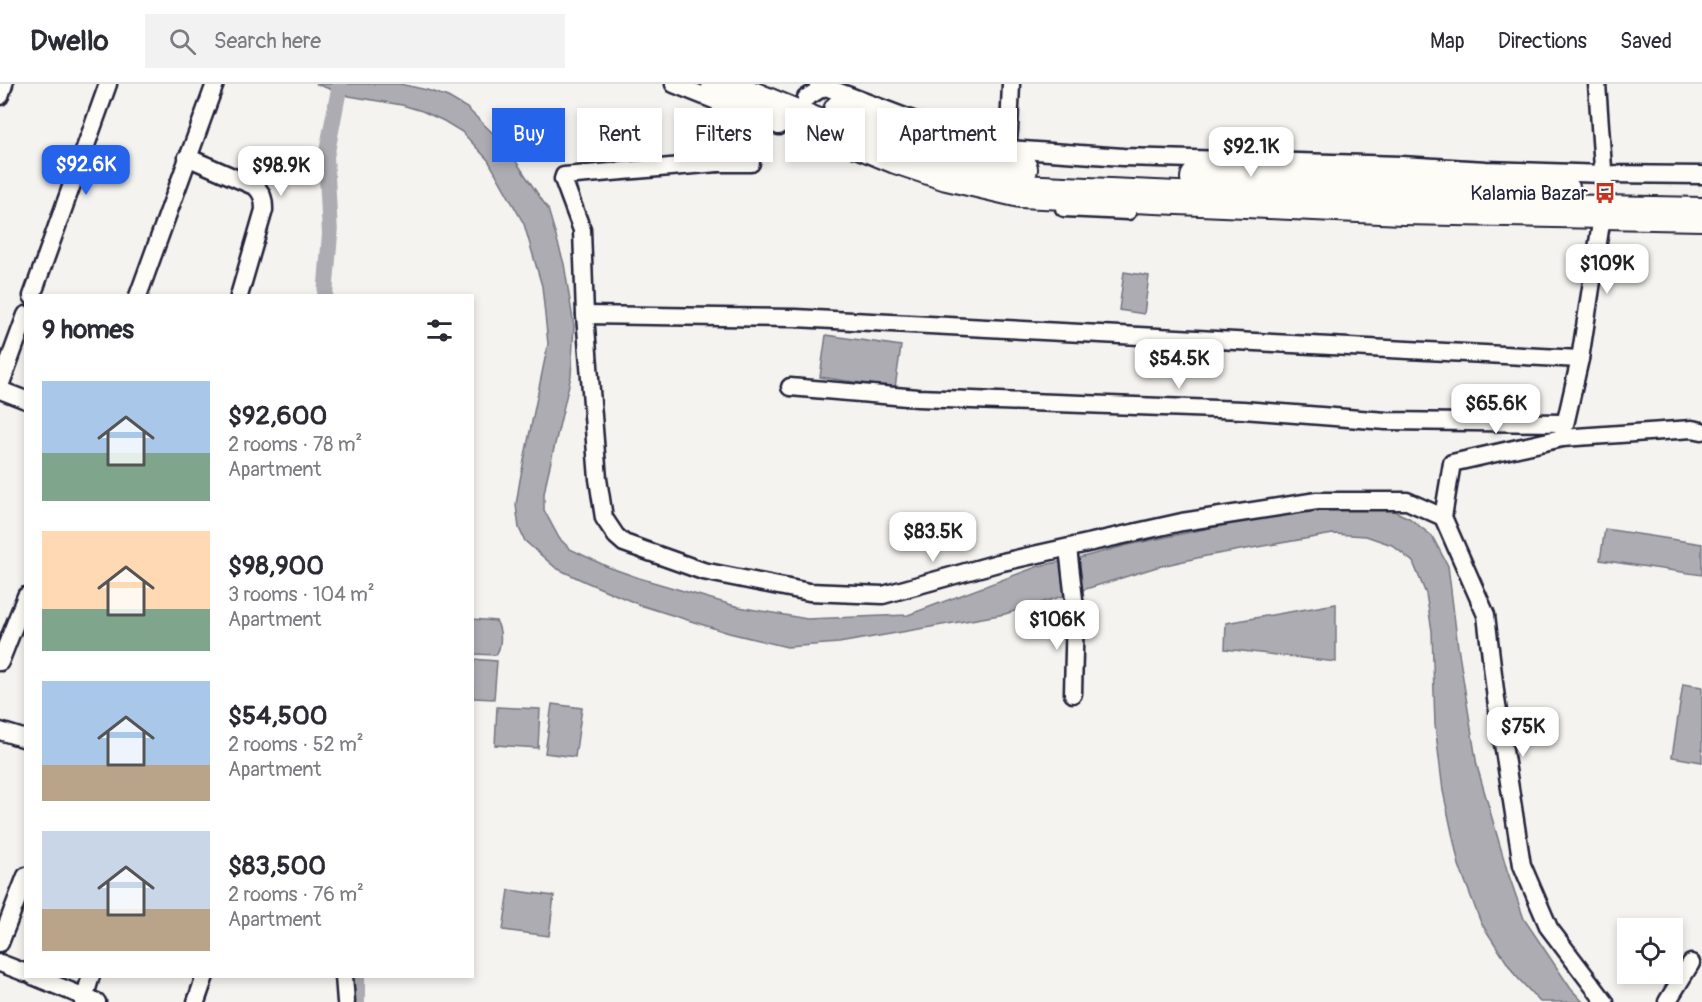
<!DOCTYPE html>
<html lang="en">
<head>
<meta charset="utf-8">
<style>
	body { margin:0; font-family:Pangolin,sans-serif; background:#f2f2f3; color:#2b2b33; height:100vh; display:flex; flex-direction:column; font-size:22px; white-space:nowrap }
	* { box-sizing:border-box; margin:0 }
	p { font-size:20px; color:#7c7c81 }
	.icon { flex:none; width:33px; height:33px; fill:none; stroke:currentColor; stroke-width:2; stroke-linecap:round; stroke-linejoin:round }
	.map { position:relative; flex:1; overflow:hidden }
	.side { position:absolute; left:24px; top:210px; width:450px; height:684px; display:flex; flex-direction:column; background:#fff; border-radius:0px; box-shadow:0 3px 9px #0003 }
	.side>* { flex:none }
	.top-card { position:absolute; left:492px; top:24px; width:570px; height:54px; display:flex; gap:12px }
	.controls { position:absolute; left:1617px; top:834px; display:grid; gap:12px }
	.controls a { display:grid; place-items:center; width:66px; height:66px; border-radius:0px; background:#fff; box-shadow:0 3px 9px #0003; font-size:30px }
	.price { position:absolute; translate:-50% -51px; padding:0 14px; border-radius:12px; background:#fff; color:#222; font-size:20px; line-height:39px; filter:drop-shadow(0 2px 3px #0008) }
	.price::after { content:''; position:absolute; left:50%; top:36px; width:18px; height:14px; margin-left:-9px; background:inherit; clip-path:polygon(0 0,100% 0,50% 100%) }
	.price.selected { background:#2563eb; color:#fff }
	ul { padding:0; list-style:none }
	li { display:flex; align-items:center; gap:18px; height:150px; padding:0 18px }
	li span { display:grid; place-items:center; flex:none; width:168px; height:120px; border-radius:0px; color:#555 }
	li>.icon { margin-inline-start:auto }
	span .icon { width:72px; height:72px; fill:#fffc; stroke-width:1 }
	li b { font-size:26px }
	h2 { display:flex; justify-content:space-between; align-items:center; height:72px; padding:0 18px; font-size:26px }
	.tag { padding:0 21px; border-radius:0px; background:#fff; box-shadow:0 3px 9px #0003; font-size:21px; line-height:54px }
	.tag.selected { background:#2563eb; color:#fff }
	header { display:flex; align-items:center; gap:36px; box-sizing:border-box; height:84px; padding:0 30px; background:#fff; border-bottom:2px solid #e1e1e2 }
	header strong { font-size:28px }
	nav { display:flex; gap:33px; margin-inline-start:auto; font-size:21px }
	.search { width:420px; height:54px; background:#f2f2f3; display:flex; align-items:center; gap:15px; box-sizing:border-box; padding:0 21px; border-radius:0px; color:#7c7c81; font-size:22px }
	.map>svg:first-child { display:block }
	.water { fill:#acacb2; stroke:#757582; stroke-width:1.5 }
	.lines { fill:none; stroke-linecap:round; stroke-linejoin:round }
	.canal { stroke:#acacb2; stroke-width:16 }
	.street-casing { stroke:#22223b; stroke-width:21 }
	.highway-casing { stroke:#22223b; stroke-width:36 }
	.street { stroke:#fdfcf7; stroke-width:16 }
	.highway { stroke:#fdfcf7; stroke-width:32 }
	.labels { text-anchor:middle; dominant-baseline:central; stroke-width:4.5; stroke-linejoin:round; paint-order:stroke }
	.poi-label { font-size:20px; fill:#22223b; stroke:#fdfcf7; text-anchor:end }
</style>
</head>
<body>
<header>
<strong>Dwello</strong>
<div class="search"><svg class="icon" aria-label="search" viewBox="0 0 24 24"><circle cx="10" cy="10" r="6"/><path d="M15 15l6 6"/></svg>Search here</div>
<nav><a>Map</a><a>Directions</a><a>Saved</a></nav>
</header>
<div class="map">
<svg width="1702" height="918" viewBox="0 0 1702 918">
	<rect width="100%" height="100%" fill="#f4f3ef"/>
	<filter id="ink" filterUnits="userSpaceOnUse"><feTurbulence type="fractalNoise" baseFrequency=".0167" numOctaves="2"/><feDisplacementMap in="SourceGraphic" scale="12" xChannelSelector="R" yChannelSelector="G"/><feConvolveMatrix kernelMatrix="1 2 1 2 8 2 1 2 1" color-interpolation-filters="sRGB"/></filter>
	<g filter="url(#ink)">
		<g class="water">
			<polygon points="316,0 400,0 427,6 448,13 467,24 505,61 548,125 564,180 574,242 571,292 547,394 544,410 544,426 559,454 570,465 608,483 639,494 739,523 807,535 908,531 1039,482 1079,474 1128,461 1292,427 1335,422 1387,424 1409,434 1432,452 1448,482 1458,563 1477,682 1507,786 1524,835 1571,905 1583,918 1540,918 1515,891 1481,839 1459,781 1443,707 1435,641 1432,547 1426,510 1413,478 1392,461 1366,452 1333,450 1206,472 1157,483 1005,530 839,559 787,563 729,549 640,521 586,498 556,484 525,457 519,444 516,421 520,396 548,260 542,202 524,140 488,76 462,48 444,37 422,27 402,21 349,12"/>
			<polygon points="1124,188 1149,192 1144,230 1119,226"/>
			<polygon points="826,251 901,262 895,304 820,293"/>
			<polygon points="1605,445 1702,460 1702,491 1600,476"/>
			<polygon points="1336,520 1336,578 1225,565 1226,539"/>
			<path d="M 472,535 L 496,537 C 502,546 502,562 496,571 L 473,570 Z"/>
			<polygon points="472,575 497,577 494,615 473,614"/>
			<polygon points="1683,600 1702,603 1702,678 1672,673"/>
			<polygon points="552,620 582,624 575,673 545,669"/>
			<polygon points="497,623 540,625 538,664 495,661"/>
			<polygon points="509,806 554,812 549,852 503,846"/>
		</g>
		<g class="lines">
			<g class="canal">
				<polyline points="325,212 330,150 326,73 340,0"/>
				<polyline points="357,918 357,892"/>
			</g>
			<defs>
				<g id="street">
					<polyline points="674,0 779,42"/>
					<polyline points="818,0 950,50 1007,65 1123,73 1401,81 1486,86 1604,90 1702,91"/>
					<polyline points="1597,0 1604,98"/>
					<polyline points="0,12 4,0"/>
					<polyline points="806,14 824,3"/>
					<polyline points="1007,65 1009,46 1011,0"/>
					<path d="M 187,73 L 256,103 C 263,110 264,117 264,126 L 239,212"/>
					<polyline points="718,79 721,18"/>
					<polyline points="751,79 718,79 564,92 563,95 582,146 585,231 598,395 604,434 616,452 624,459 703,487 809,508 883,511 998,479 1182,438 1317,417 1407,417 1443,433"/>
					<polyline points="1064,124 1128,127"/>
					<polyline points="1601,139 1580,275 1562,354 1452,379 1443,433 1486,531 1496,615 1522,781 1549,844 1605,918"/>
					<polyline points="32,212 108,0"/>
					<polyline points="138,212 215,0"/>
					<polyline points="585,231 795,234 1580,275"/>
					<polyline points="0,302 26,231"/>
					<polyline points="790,303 918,314 1243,326 1386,337 1565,339"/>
					<polyline points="0,306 26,316"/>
					<polyline points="1562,354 1692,345 1702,347"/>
					<polyline points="1068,464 1075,524 1073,610"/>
					<polyline points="0,578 26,512"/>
					<polyline points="0,647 26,655"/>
					<polyline points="0,859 26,792"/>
					<polyline points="0,879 26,889"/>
					<polyline points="33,892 97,918"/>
					<polyline points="344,892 346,918"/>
					<polyline points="83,918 91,892"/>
					<polyline points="196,918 205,892"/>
					<polyline points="1667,918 1691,879"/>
				</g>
				<g id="highway">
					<polyline points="718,0 896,73 947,90 1020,107 1403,124 1702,130"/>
					<polyline points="840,27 900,51 1004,83 1021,85"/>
					<polyline points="1197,94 1413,100 1564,107"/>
				</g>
			</defs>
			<use href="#street" class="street-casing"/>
			<use href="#highway" class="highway-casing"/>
			<use href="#street" class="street"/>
			<use href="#highway" class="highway"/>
		</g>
	</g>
	<defs>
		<symbol id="bus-bare" viewBox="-9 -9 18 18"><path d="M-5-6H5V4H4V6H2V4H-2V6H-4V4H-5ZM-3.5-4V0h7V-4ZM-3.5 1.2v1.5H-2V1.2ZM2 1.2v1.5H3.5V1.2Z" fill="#c8321e" stroke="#fdfcf7" stroke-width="2.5" paint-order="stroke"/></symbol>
	</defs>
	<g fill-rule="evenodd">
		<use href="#bus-bare" x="1590" y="94" width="30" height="30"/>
	</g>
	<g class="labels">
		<g class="poi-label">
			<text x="1588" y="109">Kalamia Bazar</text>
		</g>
	</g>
</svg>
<div class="controls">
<a><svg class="icon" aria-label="locate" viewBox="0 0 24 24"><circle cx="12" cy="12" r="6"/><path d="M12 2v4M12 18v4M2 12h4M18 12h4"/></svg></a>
</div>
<b class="price" style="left:1251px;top:94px">$92.1K</b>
<b class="price selected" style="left:86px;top:112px">$92.6K</b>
<b class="price" style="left:281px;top:113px">$98.9K</b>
<b class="price" style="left:1607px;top:211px">$109K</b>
<b class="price" style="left:1179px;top:306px">$54.5K</b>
<b class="price" style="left:1496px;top:351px">$65.6K</b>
<b class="price" style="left:933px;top:479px">$83.5K</b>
<b class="price" style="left:1057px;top:567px">$106K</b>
<b class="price" style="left:1523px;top:674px">$75K</b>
<div class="top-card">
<a class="tag selected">Buy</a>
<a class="tag">Rent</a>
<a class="tag">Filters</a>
<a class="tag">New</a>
<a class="tag">Apartment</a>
</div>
<section class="side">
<h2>9 homes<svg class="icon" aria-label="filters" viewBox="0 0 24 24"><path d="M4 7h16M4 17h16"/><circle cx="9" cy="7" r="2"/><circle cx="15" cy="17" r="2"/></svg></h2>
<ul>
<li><span style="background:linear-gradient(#a9c7e8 60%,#7fa58c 0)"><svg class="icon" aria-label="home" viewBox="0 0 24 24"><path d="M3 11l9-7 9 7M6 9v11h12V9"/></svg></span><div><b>$92,600</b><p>2 rooms · 78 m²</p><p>Apartment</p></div></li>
<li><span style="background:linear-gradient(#ffd9b3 65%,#7fa58c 0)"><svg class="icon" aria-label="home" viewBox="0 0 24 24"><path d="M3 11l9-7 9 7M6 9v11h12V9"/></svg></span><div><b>$98,900</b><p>3 rooms · 104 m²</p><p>Apartment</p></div></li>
<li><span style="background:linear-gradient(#a9c7e8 70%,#b9a48a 0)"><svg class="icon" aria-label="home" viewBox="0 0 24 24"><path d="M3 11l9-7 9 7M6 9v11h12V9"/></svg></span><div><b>$54,500</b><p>2 rooms · 52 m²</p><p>Apartment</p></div></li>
<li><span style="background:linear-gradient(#c9d6e8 65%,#b9a48a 0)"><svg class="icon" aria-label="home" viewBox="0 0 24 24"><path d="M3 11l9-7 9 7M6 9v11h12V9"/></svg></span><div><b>$83,500</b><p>2 rooms · 76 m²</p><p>Apartment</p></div></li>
</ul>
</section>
</div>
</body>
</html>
